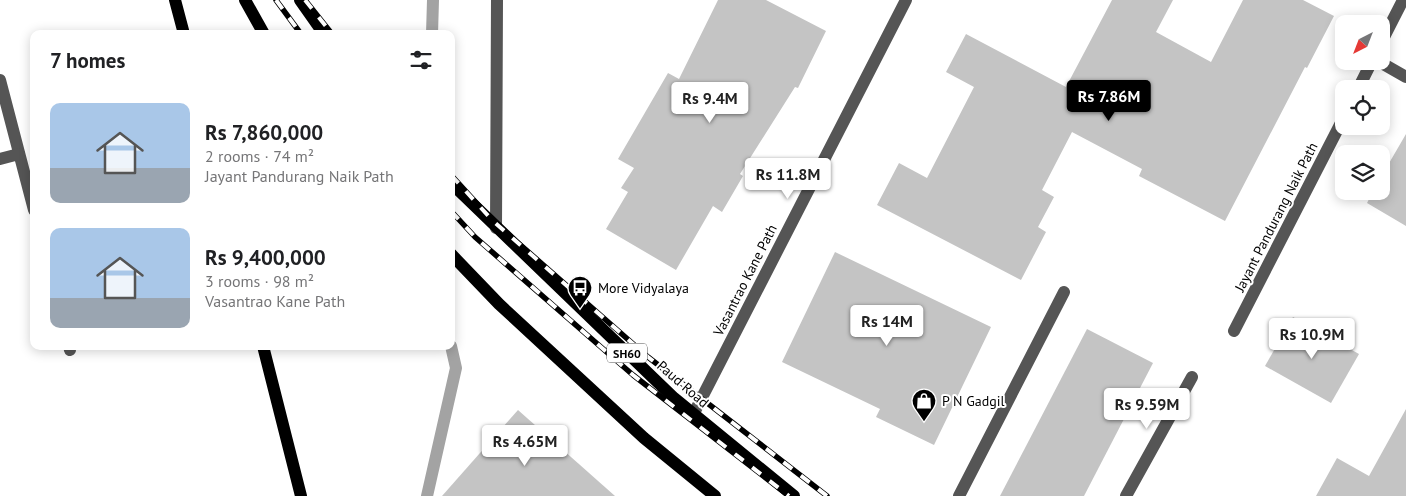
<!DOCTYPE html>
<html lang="en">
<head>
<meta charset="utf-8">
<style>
	body { margin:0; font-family:"PT Sans",sans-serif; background:#f6f6f6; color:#202124; height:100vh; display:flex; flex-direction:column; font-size:19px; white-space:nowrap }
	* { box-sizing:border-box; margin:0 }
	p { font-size:16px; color:#757577 }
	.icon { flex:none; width:28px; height:28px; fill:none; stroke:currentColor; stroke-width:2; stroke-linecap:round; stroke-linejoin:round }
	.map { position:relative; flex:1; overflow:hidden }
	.panel { position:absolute; left:30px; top:30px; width:425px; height:320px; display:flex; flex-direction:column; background:#fff; border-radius:10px; box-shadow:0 2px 12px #0003 }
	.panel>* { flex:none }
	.needle { width:32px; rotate:222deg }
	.fabs { position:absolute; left:1335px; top:15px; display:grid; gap:10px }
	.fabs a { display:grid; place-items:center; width:55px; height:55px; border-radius:10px; background:#fff; box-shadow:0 2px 12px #0003; font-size:25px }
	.price { position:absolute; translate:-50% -42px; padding:0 11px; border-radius:5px; background:#fff; color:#222; font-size:16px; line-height:32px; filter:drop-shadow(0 1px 2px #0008) }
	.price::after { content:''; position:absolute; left:50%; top:30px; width:15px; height:11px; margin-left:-8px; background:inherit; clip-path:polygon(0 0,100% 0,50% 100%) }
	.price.active { background:#000; color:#fff }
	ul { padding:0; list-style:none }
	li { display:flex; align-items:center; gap:15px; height:125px; padding:0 20px }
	li span { display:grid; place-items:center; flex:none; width:140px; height:100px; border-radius:10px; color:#555 }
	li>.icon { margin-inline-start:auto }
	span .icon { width:60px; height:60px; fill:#fffc; stroke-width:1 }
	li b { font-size:21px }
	h2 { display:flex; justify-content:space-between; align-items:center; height:60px; padding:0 20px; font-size:21px }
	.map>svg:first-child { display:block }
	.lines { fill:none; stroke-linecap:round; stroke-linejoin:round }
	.stream { stroke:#a3a3a3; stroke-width:12 }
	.building { fill:#c4c4c4 }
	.minor { stroke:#555; stroke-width:12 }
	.major { stroke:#000; stroke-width:12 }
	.rail-casing { stroke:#000; stroke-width:5.5 }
	.rail { stroke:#fff; stroke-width:4; stroke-dasharray:11; stroke-linecap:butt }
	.labels { text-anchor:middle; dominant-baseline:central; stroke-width:4; stroke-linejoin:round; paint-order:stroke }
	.shield { fill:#fff; stroke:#4c4c4c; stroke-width:1 }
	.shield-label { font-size:12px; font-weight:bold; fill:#000 }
	.street-label { font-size:14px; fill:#000; stroke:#fff }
	.poi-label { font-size:14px; fill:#000; stroke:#fff; text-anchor:start }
</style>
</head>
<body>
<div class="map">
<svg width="1406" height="496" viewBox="0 0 1406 496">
	<rect width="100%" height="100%" fill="#fff"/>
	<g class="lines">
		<g class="stream">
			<polyline points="432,34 433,0"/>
			<polyline points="427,496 456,368 451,346"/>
		</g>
	</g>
	<g class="building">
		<polygon points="718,0 766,0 826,31 798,88 795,87 740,174 743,176 722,212 713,206 676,270 606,229 628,192 621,188 634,168 618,159 668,73 679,79"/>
		<polygon points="1112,0 1173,0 1156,32 1211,62 1243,0 1303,0 1334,16 1307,68 1305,67 1225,221 1139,176 1142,169 1072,132 1042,190 1054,197 1038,227 1046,232 1021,280 877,205 899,163 927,178 974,87 946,72 966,34 1066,87"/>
		<polygon points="1406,134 1406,226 1367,203 1373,191 1381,191 1381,177"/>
		<polygon points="835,252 991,327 934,445 876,417 880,409 782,362"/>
		<polygon points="1293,317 1359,354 1331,403 1265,366"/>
		<polygon points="1087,329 1153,363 1084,496 1000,496"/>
		<polygon points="1406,409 1406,496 1316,496 1337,458 1369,476"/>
		<polygon points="518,410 615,496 442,496"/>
	</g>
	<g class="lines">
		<g class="minor">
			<polyline points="1381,43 1403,0"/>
			<polyline points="1378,61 1406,77"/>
			<polyline points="0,80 34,210"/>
			<polyline points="1358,89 1372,61"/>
			<polyline points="0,159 19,154"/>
			<polyline points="496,228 497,0"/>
			<polyline points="1234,331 1344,117"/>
			<polyline points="69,346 70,350"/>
			<polyline points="694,413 906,0"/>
			<polyline points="959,496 1064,292"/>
			<polyline points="1126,496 1192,377"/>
		</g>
		<g class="major">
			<polyline points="175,0 184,34"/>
			<polyline points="245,0 264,34"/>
			<polyline points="300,0 324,34"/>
			<polyline points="451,183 674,398 794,496"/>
			<polyline points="451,254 499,304 644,438 715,496"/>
			<polyline points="263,346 301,496"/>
		</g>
		<defs>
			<g id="rail">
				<polyline points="276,0 301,34"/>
				<polyline points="305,0 332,34"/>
				<polyline points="451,175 492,220 648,357 827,496"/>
				<polyline points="451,211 475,237 633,375 789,496"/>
			</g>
		</defs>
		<use href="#rail" class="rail-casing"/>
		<use href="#rail" class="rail"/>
	</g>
	<defs>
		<symbol id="bus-pin" viewBox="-11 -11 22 30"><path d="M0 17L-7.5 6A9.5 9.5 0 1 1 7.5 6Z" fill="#000" stroke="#fff"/><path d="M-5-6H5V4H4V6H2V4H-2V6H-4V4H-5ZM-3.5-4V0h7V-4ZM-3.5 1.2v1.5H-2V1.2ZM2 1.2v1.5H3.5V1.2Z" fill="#fff"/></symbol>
		<symbol id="shop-pin" viewBox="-11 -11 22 30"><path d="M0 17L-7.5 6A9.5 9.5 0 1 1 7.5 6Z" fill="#000" stroke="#fff"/><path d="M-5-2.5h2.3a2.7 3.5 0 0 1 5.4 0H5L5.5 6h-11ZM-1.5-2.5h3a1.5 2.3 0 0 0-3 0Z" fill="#fff"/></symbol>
	</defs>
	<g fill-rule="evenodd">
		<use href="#bus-pin" x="566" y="274" width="28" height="38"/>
		<use href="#shop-pin" x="910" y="387" width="28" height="38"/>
	</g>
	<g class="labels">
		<rect class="shield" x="607" y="343.5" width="40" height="19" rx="4"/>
		<g class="shield-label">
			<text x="627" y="353">SH60</text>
		</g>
		<g class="street-label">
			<text transform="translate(1276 217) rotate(-63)">Jayant Pandurang Naik Path</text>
			<text transform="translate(745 280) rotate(-63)">Vasantrao Kane Path</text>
			<text transform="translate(683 384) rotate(41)">Paud Road</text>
		</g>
		<g class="poi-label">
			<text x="598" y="288">More Vidyalaya</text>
			<text x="942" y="401">P N Gadgil</text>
		</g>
	</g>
</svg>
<div class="fabs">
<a><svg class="needle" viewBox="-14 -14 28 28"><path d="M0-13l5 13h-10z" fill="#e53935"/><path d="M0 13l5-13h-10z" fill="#757577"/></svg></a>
<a><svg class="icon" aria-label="locate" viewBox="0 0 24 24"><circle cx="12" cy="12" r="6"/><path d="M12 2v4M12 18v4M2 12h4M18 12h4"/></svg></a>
<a><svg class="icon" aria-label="layers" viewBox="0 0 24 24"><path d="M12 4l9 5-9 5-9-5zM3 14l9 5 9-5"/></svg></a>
</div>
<b class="price active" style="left:1109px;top:122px">Rs 7.86M</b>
<b class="price" style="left:710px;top:124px">Rs 9.4M</b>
<b class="price" style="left:788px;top:200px">Rs 11.8M</b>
<b class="price" style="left:887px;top:347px">Rs 14M</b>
<b class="price" style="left:1312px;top:360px">Rs 10.9M</b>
<b class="price" style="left:1147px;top:430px">Rs 9.59M</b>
<b class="price" style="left:525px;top:467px">Rs 4.65M</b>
<section class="panel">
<h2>7 homes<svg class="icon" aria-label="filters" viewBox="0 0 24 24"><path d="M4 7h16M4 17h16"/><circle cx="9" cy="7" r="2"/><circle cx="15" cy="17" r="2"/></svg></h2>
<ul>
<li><span style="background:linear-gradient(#a9c7e8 65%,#9aa5b1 0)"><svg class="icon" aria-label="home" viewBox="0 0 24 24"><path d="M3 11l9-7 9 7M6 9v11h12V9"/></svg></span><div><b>Rs 7,860,000</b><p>2 rooms · 74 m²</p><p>Jayant Pandurang Naik Path</p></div></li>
<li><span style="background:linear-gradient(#a9c7e8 70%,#9aa5b1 0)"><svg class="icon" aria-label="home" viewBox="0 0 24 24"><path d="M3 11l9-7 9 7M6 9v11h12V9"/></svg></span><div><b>Rs 9,400,000</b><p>3 rooms · 98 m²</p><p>Vasantrao Kane Path</p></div></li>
</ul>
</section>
</div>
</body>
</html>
